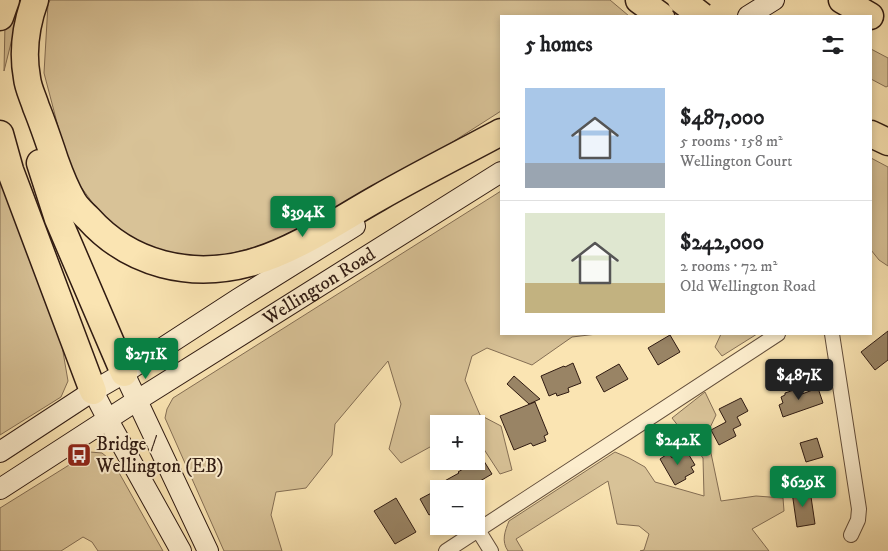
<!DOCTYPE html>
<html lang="en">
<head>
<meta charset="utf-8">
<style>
	body { margin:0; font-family:"IM FELL DW Pica",serif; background:#f2f2f2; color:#202124; height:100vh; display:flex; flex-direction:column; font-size:19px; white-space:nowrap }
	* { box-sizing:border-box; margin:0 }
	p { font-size:16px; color:#757577 }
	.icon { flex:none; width:28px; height:28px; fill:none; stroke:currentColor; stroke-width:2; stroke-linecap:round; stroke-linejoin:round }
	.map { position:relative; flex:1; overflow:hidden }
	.sheet { position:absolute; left:500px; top:15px; width:372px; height:320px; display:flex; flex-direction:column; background:#fff; border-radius:0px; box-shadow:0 2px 8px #0003 }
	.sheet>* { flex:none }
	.tools { position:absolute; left:430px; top:415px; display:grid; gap:10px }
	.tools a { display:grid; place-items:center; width:55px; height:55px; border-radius:0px; background:#fff; box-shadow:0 2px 8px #0003; font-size:25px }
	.price { position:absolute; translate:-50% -42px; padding:0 11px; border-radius:5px; background:#0b8043; color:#fff; font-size:16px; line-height:32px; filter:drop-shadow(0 1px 2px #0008) }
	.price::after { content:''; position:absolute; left:50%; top:30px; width:15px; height:11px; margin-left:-8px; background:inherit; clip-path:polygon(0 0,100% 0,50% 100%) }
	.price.active { background:#222; color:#fff }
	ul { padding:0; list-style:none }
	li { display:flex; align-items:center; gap:15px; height:125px; padding:0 25px }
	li+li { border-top:1px solid #e0e0e0 }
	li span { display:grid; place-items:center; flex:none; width:140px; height:100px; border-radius:0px; color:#555 }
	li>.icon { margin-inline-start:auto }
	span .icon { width:60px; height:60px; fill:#fffc; stroke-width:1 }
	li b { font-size:21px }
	h2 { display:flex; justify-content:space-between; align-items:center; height:60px; padding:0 25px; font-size:21px }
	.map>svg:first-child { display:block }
	.green { fill:#d8c297; stroke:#846e54 }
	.building { fill:#998465; stroke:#301b12 }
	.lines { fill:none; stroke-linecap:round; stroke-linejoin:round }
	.street-casing { stroke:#624d3a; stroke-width:16 }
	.secondary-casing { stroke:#301b12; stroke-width:22 }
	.highway-casing { stroke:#301b12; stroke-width:29 }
	.street { stroke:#fcedcd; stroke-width:14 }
	.secondary { stroke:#fcedcd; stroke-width:20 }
	.highway { stroke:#fae4b2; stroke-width:26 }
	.highway-bridge-casing { stroke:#301b12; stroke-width:29; stroke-linecap:butt }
	.highway-bridge { stroke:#fae4b2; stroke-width:26 }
	.labels { text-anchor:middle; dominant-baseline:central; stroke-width:4; stroke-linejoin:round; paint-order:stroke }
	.street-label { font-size:19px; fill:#301b12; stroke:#fcedcd }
	.poi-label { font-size:19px; fill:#301b12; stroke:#fcedcd; text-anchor:start }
</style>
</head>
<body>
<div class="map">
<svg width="888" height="551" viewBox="0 0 888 551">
	<rect width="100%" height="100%" fill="#fae4b2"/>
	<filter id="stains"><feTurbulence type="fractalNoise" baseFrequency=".004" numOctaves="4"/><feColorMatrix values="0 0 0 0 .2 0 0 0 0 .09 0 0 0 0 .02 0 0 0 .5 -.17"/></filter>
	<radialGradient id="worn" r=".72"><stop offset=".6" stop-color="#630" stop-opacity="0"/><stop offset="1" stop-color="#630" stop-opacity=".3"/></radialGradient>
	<g class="green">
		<polygon points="14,0 23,0 20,7 4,71 5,23"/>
		<polygon points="50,0 610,0 629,16 501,16 501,111 426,159 329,213 266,244 214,258 176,258 145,248 106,221 70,172 44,73 48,4"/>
		<polygon points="871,49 888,58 888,86 886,87 871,79"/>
		<polygon points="871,158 888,167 888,266 879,260 871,250"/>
		<polygon points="0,171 62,346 68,381 61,397 0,435"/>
		<polygon points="501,191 501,334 597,334 572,337 532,365 487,348 472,356 465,380 480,415 501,426 512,470 500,474 476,437 476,424 439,424 439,442 401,463 389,449 401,404 388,361 335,424 332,455 306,488 276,492 271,515 282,551 224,551 165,418 167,409 173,398"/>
		<polygon points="721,334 757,334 722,356 715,347"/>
		<path d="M 705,392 L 716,415 L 707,434 L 721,501 L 756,496 L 783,498 L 784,511 L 752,529 L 769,551 L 640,551 L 644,550 L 649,534 L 639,526 L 617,524 L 608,481 L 516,539 L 523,551 L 508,551 C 501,541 505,531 509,521 L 615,452 L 629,458 L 645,467 L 655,482 L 704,496 L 703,458 L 672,418 Z"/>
		<polygon points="90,452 102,453 113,462 163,551 98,551 92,542 83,537 61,551 0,551 0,508"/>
	</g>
	<g class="building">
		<polygon points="888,331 888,360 875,370 861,352"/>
		<polygon points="670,335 680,352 658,365 648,348"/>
		<polygon points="573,363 581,383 568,388 569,392 557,396 556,393 549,396 541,376 564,366 565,367"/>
		<polygon points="619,364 628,379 604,392 596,377"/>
		<polygon points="514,376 540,399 529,404 507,384"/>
		<polygon points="800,388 802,394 818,388 823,403 783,417 779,405 783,403 781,397 785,395 785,393"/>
		<polygon points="741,398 748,411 737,417 741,425 733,429 736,436 719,445 711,430 726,422 719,409"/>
		<polygon points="535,402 548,434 544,436 546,441 533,446 531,443 514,450 500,416"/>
		<polygon points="817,438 823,457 806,462 800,443"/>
		<polygon points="686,450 695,465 691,467 694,472 685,477 686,479 675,485 660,459 669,453 672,458"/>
		<polygon points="482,458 492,474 475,484 474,482 463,489 430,489 459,473 458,472"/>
		<polygon points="439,489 439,510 429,515 420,499"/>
		<polygon points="810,490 815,524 797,527 792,492"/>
		<polygon points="396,498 416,532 395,544 374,511"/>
	</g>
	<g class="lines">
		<defs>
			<g id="street">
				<polyline points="832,334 859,509 858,520 851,535"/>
				<polyline points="478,530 491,551"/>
				<polyline points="446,551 778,334"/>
			</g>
			<g id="secondary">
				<polyline points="748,16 774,0"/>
				<polyline points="124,373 208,551"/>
				<polyline points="93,391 108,420 181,551"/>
				<polyline points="0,452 93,391 124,373 238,299 355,226"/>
				<path id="s1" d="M 0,489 L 136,401 L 501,172"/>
			</g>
			<g id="highway">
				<path d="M 35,0 C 26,25 22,51 27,78 C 28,88 33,97 36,107 C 43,124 49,142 55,160 C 60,174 66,189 73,201 C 77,208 83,213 88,218 C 130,265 191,279 250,263 C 296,250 337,221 378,198 C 418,175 460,154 501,132"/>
				<polyline points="639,0 661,16"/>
				<polyline points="842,0 870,16"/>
				<polyline points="0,17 6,0"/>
				<polyline points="0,134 10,170 93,391"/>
				<polyline points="871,134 888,142"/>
				<polyline points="40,163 58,219 124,373"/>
			</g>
		</defs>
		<use href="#street" class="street-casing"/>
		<use href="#secondary" class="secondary-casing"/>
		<use href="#highway" class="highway-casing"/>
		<use href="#street" class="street"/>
		<use href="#secondary" class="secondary"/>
		<use href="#highway" class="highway"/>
		<defs>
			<polyline id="highway-bridge" points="681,0 702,16"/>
		</defs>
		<use href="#highway-bridge" class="highway-bridge-casing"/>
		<use href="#highway-bridge" class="highway-bridge"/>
	</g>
	<defs>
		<symbol id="bus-square" viewBox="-11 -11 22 22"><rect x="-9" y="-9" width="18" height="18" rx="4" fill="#8f2418" stroke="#fcedcd"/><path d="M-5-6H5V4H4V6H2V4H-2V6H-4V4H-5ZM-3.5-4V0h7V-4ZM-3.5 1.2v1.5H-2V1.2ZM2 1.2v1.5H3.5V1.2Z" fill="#fff"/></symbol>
	</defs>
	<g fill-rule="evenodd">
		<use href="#bus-square" x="65" y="441" width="28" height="28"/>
	</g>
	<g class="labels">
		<g class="street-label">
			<text stroke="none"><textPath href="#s1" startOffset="378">Wellington Road</textPath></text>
		</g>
		<g class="poi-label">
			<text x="96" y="444">Bridge /<tspan x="96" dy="22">Wellington (EB)</tspan></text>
		</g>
	</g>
	<rect width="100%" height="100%" filter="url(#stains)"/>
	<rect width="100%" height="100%" fill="url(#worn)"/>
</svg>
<div class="tools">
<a>+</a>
<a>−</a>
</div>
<b class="price" style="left:303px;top:238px">$394K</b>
<b class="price" style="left:146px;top:380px">$271K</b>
<b class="price active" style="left:799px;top:401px">$487K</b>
<b class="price" style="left:678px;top:466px">$242K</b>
<b class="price" style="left:803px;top:508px">$629K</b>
<section class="sheet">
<h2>5 homes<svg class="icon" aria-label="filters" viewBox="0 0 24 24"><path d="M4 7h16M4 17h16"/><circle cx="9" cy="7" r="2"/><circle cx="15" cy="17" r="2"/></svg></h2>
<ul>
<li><span style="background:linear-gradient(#a9c7e8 75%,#9aa5b1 0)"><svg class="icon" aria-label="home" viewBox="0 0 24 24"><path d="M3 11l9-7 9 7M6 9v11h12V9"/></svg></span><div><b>$487,000</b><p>5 rooms · 158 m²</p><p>Wellington Court</p></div></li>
<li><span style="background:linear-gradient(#dfe7d0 70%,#c2b280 0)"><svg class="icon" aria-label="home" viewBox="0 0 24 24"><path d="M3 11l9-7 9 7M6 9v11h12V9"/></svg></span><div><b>$242,000</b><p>2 rooms · 72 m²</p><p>Old Wellington Road</p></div></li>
</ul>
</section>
</div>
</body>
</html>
